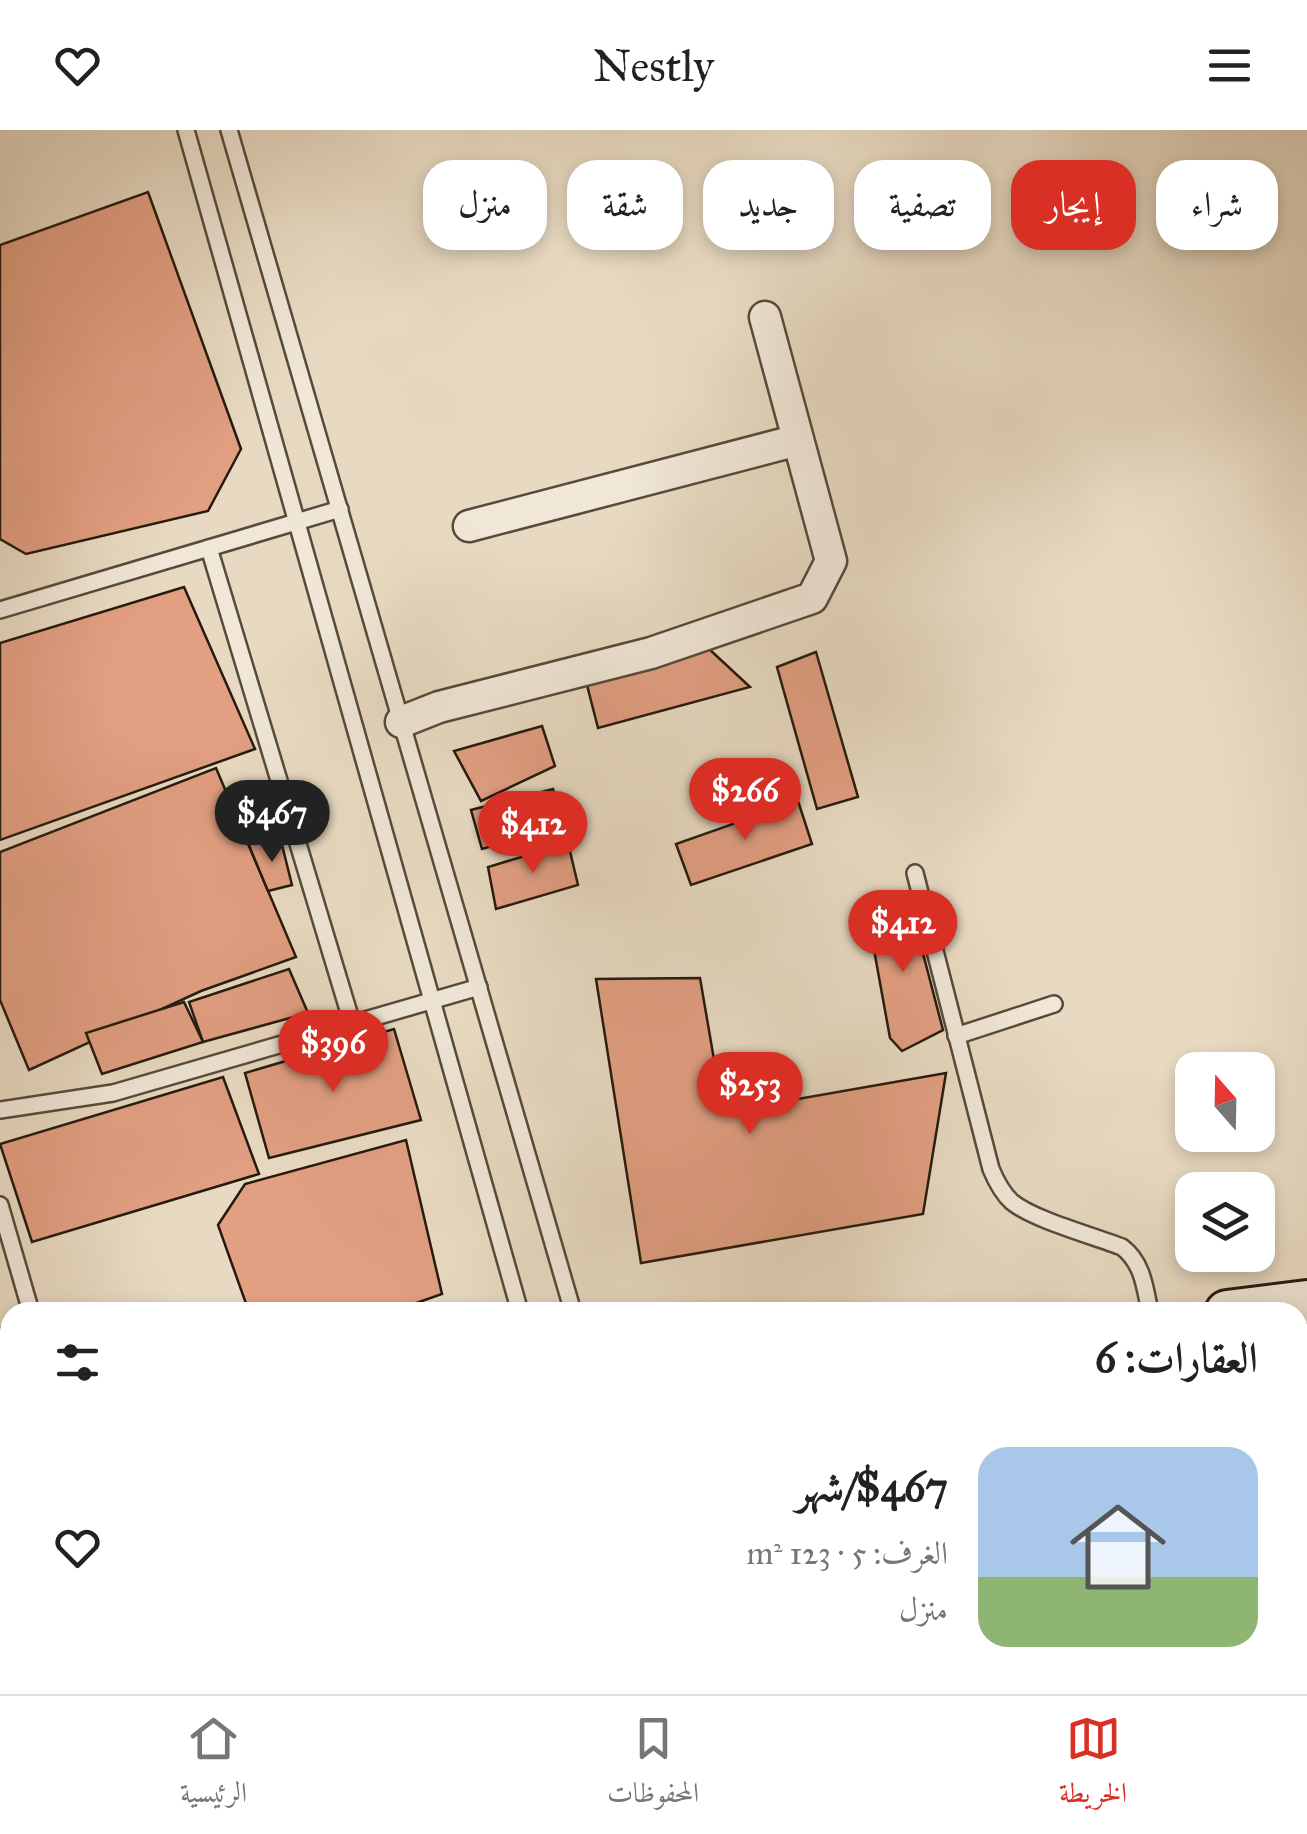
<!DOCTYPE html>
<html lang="ar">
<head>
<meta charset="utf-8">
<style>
	body { margin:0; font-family:"IM FELL Great Primer",Amiri,serif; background:#f2f2f2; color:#222; direction:rtl; height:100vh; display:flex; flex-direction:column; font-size:38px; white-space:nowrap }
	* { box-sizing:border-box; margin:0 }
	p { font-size:32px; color:#767676 }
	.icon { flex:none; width:55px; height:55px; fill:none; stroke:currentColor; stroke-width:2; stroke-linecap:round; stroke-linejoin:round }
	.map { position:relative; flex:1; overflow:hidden; direction:ltr }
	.panel { position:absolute; left:0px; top:1172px; width:1308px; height:392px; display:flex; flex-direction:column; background:#fff; border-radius:30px 30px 0 0; box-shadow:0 5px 15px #0003; direction:rtl }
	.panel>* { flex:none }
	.hud { position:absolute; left:30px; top:30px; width:1248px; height:90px; direction:rtl; display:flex; gap:20px }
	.needle { width:65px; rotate:340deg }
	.fabs { position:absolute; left:1175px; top:922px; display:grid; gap:20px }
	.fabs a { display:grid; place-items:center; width:100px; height:100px; border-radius:20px; background:#fff; box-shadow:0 5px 15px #0003; font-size:50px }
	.price { position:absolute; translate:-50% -85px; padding:0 22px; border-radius:35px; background:#d93025; color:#fff; font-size:32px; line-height:65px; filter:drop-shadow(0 2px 5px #0008) }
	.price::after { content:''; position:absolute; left:50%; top:60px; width:30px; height:22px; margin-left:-15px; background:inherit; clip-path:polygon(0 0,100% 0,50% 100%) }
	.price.active { background:#222; color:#fff }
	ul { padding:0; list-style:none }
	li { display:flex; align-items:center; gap:30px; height:250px; padding:0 50px }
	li+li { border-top:2px solid #e0e0e0 }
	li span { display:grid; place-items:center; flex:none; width:280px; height:200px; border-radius:30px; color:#555 }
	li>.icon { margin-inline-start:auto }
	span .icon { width:120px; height:120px; fill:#fffc; stroke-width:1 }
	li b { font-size:42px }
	h2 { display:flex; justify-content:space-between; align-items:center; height:120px; padding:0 50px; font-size:42px }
	.chip { padding:0 35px; border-radius:30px; background:#fff; box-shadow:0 5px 15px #0003; font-size:35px; line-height:90px }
	.chip.active { background:#d93025; color:#fff }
	header { display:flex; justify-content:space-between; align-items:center; height:130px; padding:0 50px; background:#fff; font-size:45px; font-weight:600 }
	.dock { display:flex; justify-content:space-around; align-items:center; height:140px; border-top:2px solid #e0e0e0; background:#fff; font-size:28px; color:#767676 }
	.dock a { display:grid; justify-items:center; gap:5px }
	.dock .active { color:#d93025 }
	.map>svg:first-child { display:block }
	.green { fill:#b9be91; stroke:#6f6c4f; stroke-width:2.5 }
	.building { fill:#e29f82; stroke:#251a0d; stroke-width:2.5 }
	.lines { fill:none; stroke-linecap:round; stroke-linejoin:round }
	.service-casing { stroke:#564a3a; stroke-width:20 }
	.minor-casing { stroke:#564a3a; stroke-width:35 }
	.secondary-casing { stroke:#251a0d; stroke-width:48 }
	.path { stroke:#251a0d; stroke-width:5; stroke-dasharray:2.5 5; stroke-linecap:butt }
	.service { stroke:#f0e7d7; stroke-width:15 }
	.minor { stroke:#f0e7d7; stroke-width:30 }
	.secondary { stroke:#f0e7d7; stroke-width:42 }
</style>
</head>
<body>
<header><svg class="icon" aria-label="menu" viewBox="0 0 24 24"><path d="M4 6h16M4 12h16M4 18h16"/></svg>Nestly<svg class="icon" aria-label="heart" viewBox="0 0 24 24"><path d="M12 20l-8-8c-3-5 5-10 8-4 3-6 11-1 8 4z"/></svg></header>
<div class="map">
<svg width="1307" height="1564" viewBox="0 0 1307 1564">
	<rect width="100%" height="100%" fill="#e8dac2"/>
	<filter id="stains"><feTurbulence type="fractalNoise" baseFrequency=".002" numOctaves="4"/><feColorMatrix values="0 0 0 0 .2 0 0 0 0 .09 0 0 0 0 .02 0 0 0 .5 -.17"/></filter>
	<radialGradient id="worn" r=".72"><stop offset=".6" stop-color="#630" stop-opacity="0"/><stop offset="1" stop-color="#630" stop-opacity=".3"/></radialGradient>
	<polygon class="green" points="1298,1253 1307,1253 1307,1564 0,1564 0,1445 10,1443 10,1555 1298,1555"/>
	<g class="building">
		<polygon points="148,62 241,319 208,381 26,424 0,409 0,115"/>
		<polygon points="184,457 255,619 0,710 0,513"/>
		<polygon points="708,518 750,557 598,598 587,555"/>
		<polygon points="816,522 858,667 817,679 777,537"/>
		<polygon points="542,596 555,636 481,671 454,621"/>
		<polygon points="216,638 296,827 201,861 29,940 0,870 0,722"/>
		<polygon points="553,659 565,695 482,719 471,680"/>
		<polygon points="798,671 812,714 691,755 676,714"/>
		<polygon points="248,713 282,715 292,755 268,761"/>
		<polygon points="568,713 578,755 496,779 488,737"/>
		<polygon points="908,766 943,900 902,921 890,908 867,781"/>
		<polygon points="289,839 308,883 203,912 189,872"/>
		<polygon points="700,848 723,982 946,943 923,1084 641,1133 596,849"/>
		<polygon points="184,872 203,912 102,944 86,903"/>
		<polygon points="394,899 421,990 269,1028 245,943"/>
		<polygon points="223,947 259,1044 32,1112 0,1014"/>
		<polygon points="406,1010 442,1164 391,1182 249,1182 218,1095 245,1054"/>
		<polygon points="10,1516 10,1555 102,1555 102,1558 77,1564 0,1564 0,1518"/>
		<polygon points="1092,1555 1129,1555 1132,1564 1068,1564"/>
	</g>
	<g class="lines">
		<defs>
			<g id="service">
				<polyline points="186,0 520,1182"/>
				<polyline points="229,0 573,1182"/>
				<polyline points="209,418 352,893"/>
				<polyline points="0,480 340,379"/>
				<path d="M 915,743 L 991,1039 C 996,1051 1002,1063 1012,1072 C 1034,1090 1094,1106 1122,1117 C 1143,1133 1145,1158 1150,1182"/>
				<polyline points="956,906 1054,874"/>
				<polyline points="0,980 113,963 479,857"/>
				<polyline points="0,1075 31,1182"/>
				<polyline points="0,1206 10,1219"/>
				<polyline points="0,1471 10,1469"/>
				<polyline points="514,1555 516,1564"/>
				<polyline points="674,1555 676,1564"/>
				<polyline points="731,1555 733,1564"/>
				<polyline points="814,1555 816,1564"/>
				<polyline points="946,1555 948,1564"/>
				<polyline points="881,1564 892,1561"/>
			</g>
			<g id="minor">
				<polyline points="469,396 798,310"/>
				<polyline points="401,592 439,577 651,523 812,468 831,431 765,187"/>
			</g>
			<g id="secondary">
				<polyline points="1227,1182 1307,1172"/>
				<polyline points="1298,1221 1307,1220"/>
				<polyline points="0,1365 10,1363"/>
				<polyline points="0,1410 10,1409"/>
			</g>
		</defs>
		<use href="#service" class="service-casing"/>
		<use href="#minor" class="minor-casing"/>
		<use href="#secondary" class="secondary-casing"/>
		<g class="path">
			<polyline points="0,1499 10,1496"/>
			<polyline points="473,1555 475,1564"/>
			<polyline points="1147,1555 1150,1564"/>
			<polyline points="189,1564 227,1555"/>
			<polyline points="1030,1564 1056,1555"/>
		</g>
		<use href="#service" class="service"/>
		<use href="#minor" class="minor"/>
		<use href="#secondary" class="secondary"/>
	</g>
	<rect width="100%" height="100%" filter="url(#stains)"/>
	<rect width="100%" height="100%" fill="url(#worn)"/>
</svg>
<div class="fabs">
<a><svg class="needle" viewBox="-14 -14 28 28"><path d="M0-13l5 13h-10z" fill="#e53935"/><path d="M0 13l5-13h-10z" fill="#767676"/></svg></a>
<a><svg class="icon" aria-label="layers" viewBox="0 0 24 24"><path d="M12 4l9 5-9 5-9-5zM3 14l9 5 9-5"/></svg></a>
</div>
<b class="price" style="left:745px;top:713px">$266</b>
<b class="price active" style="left:272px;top:735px">$467</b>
<b class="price" style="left:533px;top:746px">$412</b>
<b class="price" style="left:903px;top:845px">$412</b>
<b class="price" style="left:333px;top:965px">$396</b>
<b class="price" style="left:750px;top:1007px">$253</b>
<div class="hud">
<a class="chip">شراء</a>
<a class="chip active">إيجار</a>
<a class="chip">تصفية</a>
<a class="chip">جديد</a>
<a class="chip">شقة</a>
<a class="chip">منزل</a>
</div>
<section class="panel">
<h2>العقارات: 6<svg class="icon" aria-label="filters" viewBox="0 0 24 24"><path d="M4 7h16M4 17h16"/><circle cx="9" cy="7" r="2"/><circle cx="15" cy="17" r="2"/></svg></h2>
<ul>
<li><span style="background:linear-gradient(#a9c7e8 65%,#8fb573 0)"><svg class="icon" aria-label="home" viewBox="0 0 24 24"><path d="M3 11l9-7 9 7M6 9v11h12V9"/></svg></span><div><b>$467/شهر</b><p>الغرف: 5 · 123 m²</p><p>منزل</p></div><svg class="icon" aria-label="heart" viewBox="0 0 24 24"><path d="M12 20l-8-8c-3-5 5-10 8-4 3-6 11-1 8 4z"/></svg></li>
</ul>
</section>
</div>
<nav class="dock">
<a class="active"><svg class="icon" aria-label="map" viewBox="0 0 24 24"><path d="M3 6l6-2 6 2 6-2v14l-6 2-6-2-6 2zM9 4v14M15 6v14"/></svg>الخريطة</a>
<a><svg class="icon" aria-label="saved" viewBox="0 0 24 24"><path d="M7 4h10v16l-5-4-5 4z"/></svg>المحفوظات</a>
<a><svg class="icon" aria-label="home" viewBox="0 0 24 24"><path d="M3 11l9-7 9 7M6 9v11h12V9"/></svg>الرئيسية</a>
</nav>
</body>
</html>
